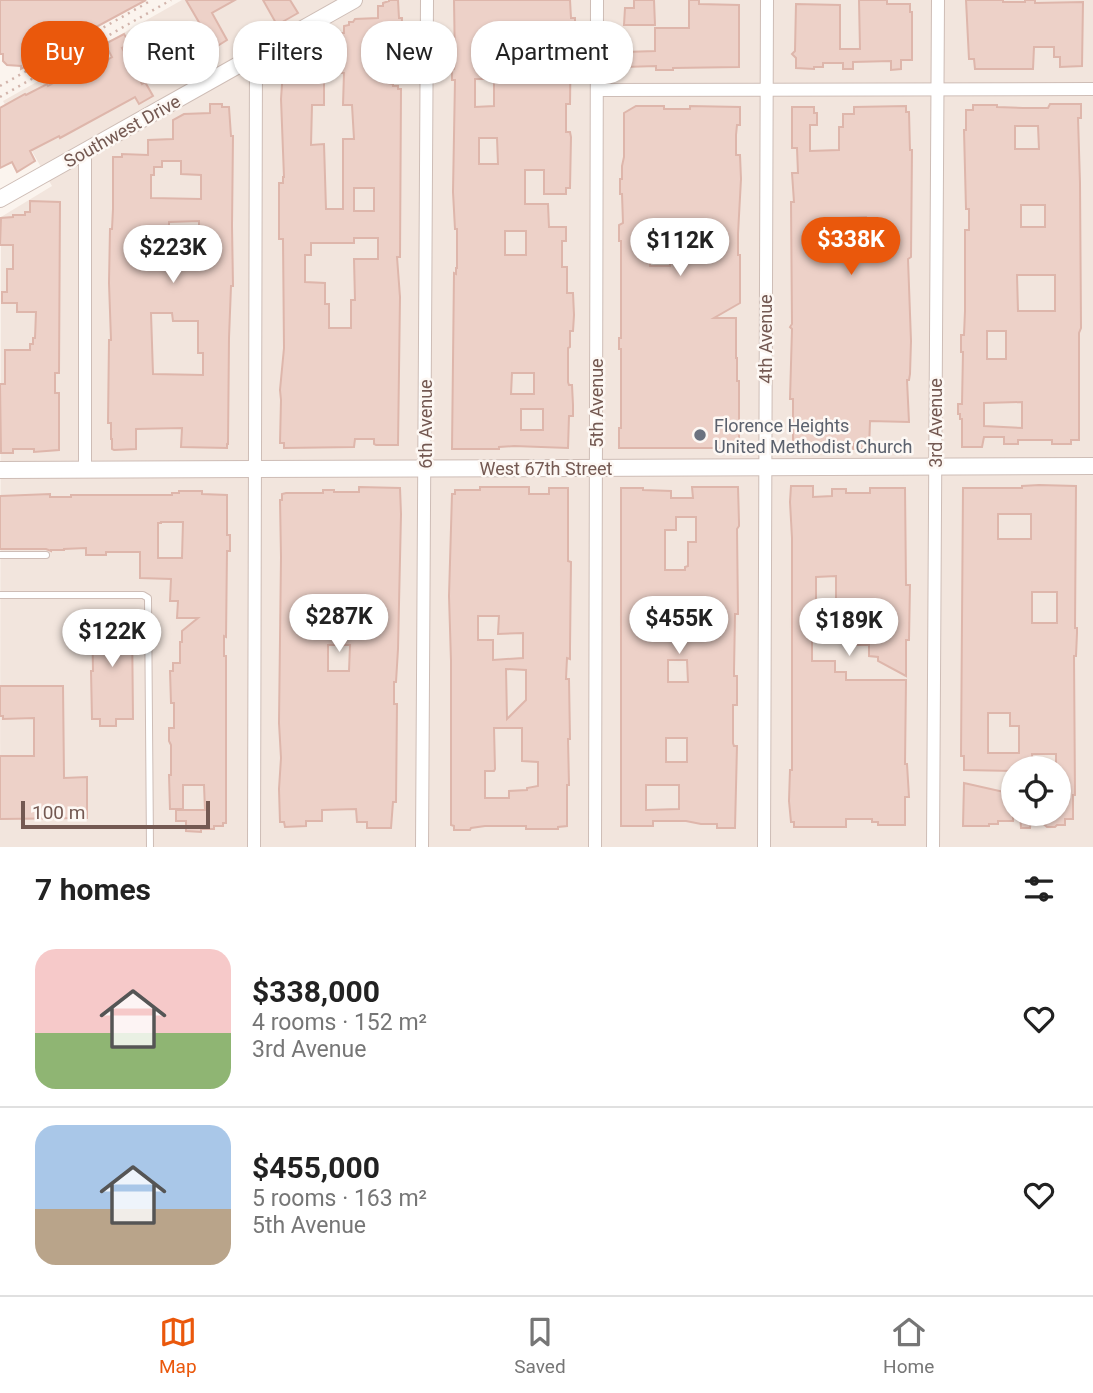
<!DOCTYPE html>
<html lang="en">
<head>
<meta charset="utf-8">
<style>
	body { margin:0; font-family:Roboto,sans-serif; background:#f6f6f6; color:#222; height:100vh; display:flex; flex-direction:column; font-size:26px; white-space:nowrap }
	* { box-sizing:border-box; margin:0 }
	p { font-size:23px; color:#767676 }
	.icon { flex:none; width:38px; height:38px; fill:none; stroke:currentColor; stroke-width:2; stroke-linecap:round; stroke-linejoin:round }
	.map { position:relative; height:847px; overflow:hidden }
	.details { display:flex; flex-direction:column; background:#fff; flex:1 }
	.details>* { flex:none }
	.banner { position:absolute; left:21px; top:21px; width:700px; height:63px; display:flex; gap:14px }
	.controls { position:absolute; left:1001px; top:756px; display:grid; gap:14px }
	.controls a { display:grid; place-items:center; width:70px; height:70px; border-radius:50%; background:#fff; box-shadow:0 2px 5px #0004; font-size:35px }
	.scale { position:absolute; left:21px; bottom:18px; width:189px; box-sizing:border-box; padding-left:7px; border:4px solid #745952; border-top:0; font-size:19px; line-height:24px; white-space:nowrap; color:#745952; -webkit-text-stroke:5px #fdf8f4; paint-order:stroke }
	.price { position:absolute; translate:-50% -60px; padding:0 16px; border-radius:24px; background:#fff; color:#222; font-size:23px; line-height:46px; filter:drop-shadow(0 2px 4px #0008) }
	.price::after { content:''; position:absolute; left:50%; top:42px; width:21px; height:16px; margin-left:-10px; background:inherit; clip-path:polygon(0 0,100% 0,50% 100%) }
	.price.selected { background:#ea580c; color:#fff }
	ul { padding:0; list-style:none }
	li { display:flex; align-items:center; gap:21px; height:175px; padding:0 35px }
	li+li { border-top:2px solid #e0e0e0 }
	li span { display:grid; place-items:center; flex:none; width:196px; height:140px; border-radius:21px; color:#555 }
	li>.icon { margin-inline-start:auto }
	span .icon { width:84px; height:84px; fill:#fffc; stroke-width:1 }
	li b { font-size:30px }
	h2 { display:flex; justify-content:space-between; align-items:center; height:84px; padding:0 35px; font-size:30px }
	.chip { padding:0 24px; border-radius:28px; background:#fff; box-shadow:0 2px 5px #0004; font-size:24px; line-height:63px }
	.chip.selected { background:#ea580c; color:#fff }
	.tabs { display:flex; justify-content:space-around; align-items:center; height:98px; border-top:2px solid #e0e0e0; background:#fff; font-size:19px; color:#767676 }
	.tabs a { display:grid; justify-items:center; gap:4px }
	.tabs .selected { color:#ea580c }
	.map>svg:first-child { display:block }
	.residential { fill:#f2e5dd; fill-rule:evenodd }
	.building { fill:#edd1c8; stroke:#deb6ab; stroke-width:2; fill-rule:evenodd }
	.lines { fill:none; stroke-linecap:round; stroke-linejoin:round }
	.service-casing { stroke:#cebdb6; stroke-width:8 }
	.minor-casing { stroke:#cebdb6; stroke-width:14 }
	.tertiary-casing { stroke:#cebdb6; stroke-width:18 }
	.path { stroke:#d2b4ab; stroke-width:2.5; stroke-dasharray:2 5; stroke-linecap:butt }
	.service { stroke:#fff; stroke-width:6 }
	.minor { stroke:#fff; stroke-width:12 }
	.tertiary { stroke:#fff; stroke-width:16 }
	.worship-dot { fill:#6b7280; stroke:#fdf8f4; stroke-width:2.5 }
	.labels { text-anchor:middle; dominant-baseline:central; stroke-width:5; stroke-linejoin:round; paint-order:stroke }
	.street-label { font-size:18px; fill:#745952; stroke:#fdf8f4 }
	.worship-label { font-size:18px; fill:#5b616d; stroke:#fdf8f4; text-anchor:start }
</style>
</head>
<body>
<div class="map">
<svg width="1093" height="847" viewBox="0 0 1093 847">
	<rect width="100%" height="100%" fill="#fbf4ee"/>
	<path class="residential" d="M 182,0 L 1093,0 L 1093,847 L 0,847 L 1,217 L 52,186 L 3,101 ZM 1013,768 L 1059,768 L 1059,814 L 1013,814 Z"/>
	<g class="building">
		<polygon points="0,0 146,0 61,46 61,29 31,29 31,64 21,69 21,66 7,65 3,61 3,54 0,54"/>
		<polygon points="186,0 235,0 212,13 227,40 214,48"/>
		<polygon points="263,0 290,0 298,13 277,25"/>
		<path d="M 389,0 L 398,0 L 399,18 L 402,18 L 401,54 L 387,54 L 387,83 L 393,84 L 393,86 L 398,86 L 398,89 L 401,89 L 400,257 L 397,257 L 400,297 L 398,445 L 376,445 L 374,444 L 374,439 L 355,439 L 354,447 L 284,448 L 284,443 L 280,443 L 281,400 L 280,390 L 284,348 L 283,239 L 279,239 L 279,183 L 283,183 L 283,177 L 284,177 L 281,99 L 283,70 L 285,65 L 292,63 L 293,61 L 309,61 L 310,55 L 323,55 L 323,37 L 331,37 L 331,33 L 344,33 L 344,26 L 349,25 L 349,22 L 353,22 L 355,19 L 378,18 L 378,6 L 383,6 L 383,3 L 389,1 ZM 324,72 L 344,73 L 343,105 L 352,105 L 354,139 L 343,139 L 343,209 L 326,209 L 324,144 L 311,145 L 312,105 L 324,105 ZM 354,188 L 374,188 L 374,211 L 354,211 ZM 354,238 L 378,238 L 378,259 L 354,259 L 355,300 L 351,300 L 351,328 L 329,328 L 329,304 L 325,304 L 325,283 L 305,282 L 305,255 L 311,255 L 311,243 L 354,243 Z"/>
		<path d="M 454,0 L 570,0 L 571,18 L 575,18 L 575,29 L 571,29 L 570,104 L 566,104 L 566,132 L 570,132 L 571,137 L 570,188 L 566,188 L 566,194 L 544,194 L 544,170 L 525,170 L 525,204 L 548,204 L 549,227 L 566,227 L 566,241 L 562,241 L 562,267 L 567,267 L 567,293 L 573,293 L 574,315 L 573,331 L 570,331 L 570,347 L 568,348 L 568,382 L 569,385 L 572,385 L 573,405 L 573,416 L 569,416 L 568,448 L 514,446 L 499,447 L 499,449 L 452,449 L 454,273 L 456,274 L 456,268 L 457,268 L 457,229 L 455,229 L 453,192 L 455,80 L 452,80 L 452,69 L 454,69 L 455,63 ZM 475,79 L 494,79 L 494,106 L 475,107 ZM 479,138 L 497,138 L 498,164 L 479,164 ZM 505,231 L 526,231 L 526,255 L 505,255 ZM 512,373 L 534,373 L 534,394 L 511,394 ZM 521,409 L 543,409 L 543,430 L 521,430 Z"/>
		<polygon points="634,0 654,0 655,25 624,25 625,8 634,8"/>
		<polygon points="689,0 699,0 699,4 739,5 739,67 673,68 673,70 656,70 656,66 625,67 625,52 655,51 655,28 689,28"/>
		<polygon points="859,0 887,0 887,4 910,4 910,12 912,12 912,60 901,60 901,69 891,70 891,61 853,62 853,69 843,69 843,63 823,63 823,67 814,67 814,69 796,68 796,58 792,54 795,51 796,4 840,5 840,49 860,49"/>
		<polygon points="966,0 1003,0 1003,2 1025,2 1025,0 1035,0 1035,3 1083,2 1082,66 1060,67 1060,57 1054,57 1054,47 1034,47 1033,69 975,69 974,59 969,59"/>
		<polygon points="124,34 130,44 122,48 142,84 145,82 153,96 139,104 135,97 60,138 59,136 30,151 35,161 17,172 12,162 0,168 0,108 25,94 26,95 47,84 48,86 72,73 69,67 73,64 72,62 83,56 91,69 112,57 105,44"/>
		<polygon points="182,51 188,63 174,71 167,59"/>
		<path d="M 210,104 L 222,104 L 222,107 L 229,107 L 231,136 L 233,136 L 232,226 L 233,286 L 231,286 L 229,338 L 228,444 L 227,444 L 227,448 L 181,447 L 182,428 L 136,429 L 136,449 L 114,450 L 112,449 L 112,439 L 111,439 L 111,423 L 108,423 L 109,340 L 111,340 L 109,283 L 110,229 L 112,229 L 113,209 L 113,157 L 122,157 L 122,154 L 148,155 L 148,140 L 173,139 L 173,120 L 184,114 L 210,113 ZM 162,161 L 181,161 L 181,174 L 201,175 L 201,199 L 151,198 L 151,175 L 154,175 L 154,167 L 162,167 ZM 199,221 L 199,247 L 197,247 L 197,260 L 169,260 L 169,222 ZM 151,313 L 172,313 L 173,321 L 198,321 L 198,353 L 203,353 L 203,375 L 153,374 Z"/>
		<path d="M 1050,104 L 1081,104 L 1081,118 L 1078,118 L 1080,183 L 1081,328 L 1079,333 L 1079,440 L 1071,440 L 1071,444 L 1052,444 L 1052,440 L 1018,440 L 1018,444 L 1004,444 L 1004,437 L 984,437 L 982,447 L 962,447 L 962,419 L 960,419 L 960,414 L 958,414 L 958,404 L 962,404 L 963,352 L 961,352 L 961,335 L 964,335 L 965,311 L 965,230 L 969,230 L 969,209 L 966,209 L 964,130 L 966,130 L 966,110 L 973,110 L 973,105 L 997,105 L 997,107 L 1023,108 L 1048,108 ZM 1015,126 L 1038,126 L 1039,149 L 1015,149 ZM 1021,205 L 1045,205 L 1045,227 L 1021,227 ZM 1017,275 L 1055,275 L 1055,311 L 1018,311 ZM 987,331 L 1006,331 L 1006,359 L 987,359 ZM 1022,402 L 1022,428 L 984,426 L 984,403 Z"/>
		<path d="M 636,106 L 664,106 L 664,109 L 690,109 L 690,106 L 740,107 L 740,125 L 737,125 L 736,135 L 736,155 L 740,155 L 741,179 L 738,234 L 738,255 L 740,255 L 740,303 L 714,318 L 736,318 L 736,358 L 737,358 L 737,381 L 739,381 L 739,448 L 619,448 L 619,428 L 621,428 L 621,349 L 619,349 L 619,338 L 621,338 L 621,241 L 619,241 L 619,225 L 623,223 L 622,194 L 620,194 L 620,179 L 622,179 L 622,166 L 624,157 L 624,113 ZM 649,232 L 670,232 L 670,266 L 650,266 Z"/>
		<path d="M 906,106 L 906,112 L 909,112 L 910,150 L 912,150 L 911,257 L 908,259 L 911,341 L 910,374 L 909,380 L 907,380 L 909,422 L 870,421 L 869,449 L 853,449 L 853,444 L 793,444 L 793,399 L 790,399 L 792,329 L 790,327 L 792,324 L 791,202 L 794,202 L 792,173 L 798,173 L 797,148 L 792,148 L 792,107 L 814,107 L 814,113 L 817,113 L 817,125 L 810,125 L 810,151 L 839,150 L 839,127 L 843,127 L 843,114 L 854,114 L 854,107 ZM 866,217 L 867,259 L 841,260 L 841,218 Z"/>
		<polygon points="30,201 60,202 59,373 55,373 55,393 59,393 59,450 34,452 34,449 13,449 13,453 1,453 0,384 5,384 5,350 30,350 30,344 33,344 33,338 35,338 36,312 17,312 17,303 2,303 2,292 7,292 7,269 13,269 13,245 0,245 1,218 13,217 13,215 25,215 25,212 30,212"/>
		<path d="M 1039,485 L 1076,486 L 1075,628 L 1077,628 L 1077,633 L 1076,656 L 1074,656 L 1075,795 L 1073,795 L 1073,819 L 1065,819 L 1065,825 L 1057,825 L 1055,827 L 1047,827 L 1032,814 L 1059,814 L 1059,768 L 1056,768 L 1056,754 L 1032,754 L 1033,768 L 1013,768 L 1013,771 L 964,770 L 964,756 L 961,756 L 963,488 L 1022,488 L 1022,486 ZM 998,514 L 1031,514 L 1031,539 L 998,539 ZM 1032,592 L 1057,592 L 1057,623 L 1032,623 ZM 988,713 L 1010,713 L 1010,726 L 1019,726 L 1019,753 L 988,753 Z"/>
		<path d="M 791,486 L 813,486 L 813,497 L 832,496 L 832,489 L 846,489 L 846,493 L 870,493 L 870,488 L 905,488 L 906,585 L 910,585 L 909,640 L 906,640 L 906,676 L 878,661 L 878,657 L 869,656 L 869,645 L 850,645 L 851,621 L 831,621 L 831,638 L 812,639 L 812,661 L 835,661 L 835,672 L 846,672 L 846,680 L 906,680 L 905,764 L 907,764 L 909,797 L 905,797 L 905,825 L 878,825 L 878,822 L 872,822 L 872,819 L 846,819 L 846,827 L 794,827 L 794,822 L 791,822 L 789,801 L 790,770 L 792,770 L 792,538 L 790,502 ZM 836,576 L 836,602 L 816,602 L 816,577 Z"/>
		<path d="M 359,487 L 400,488 L 401,514 L 398,649 L 396,682 L 394,682 L 394,704 L 397,704 L 396,802 L 393,802 L 391,828 L 367,828 L 367,822 L 357,822 L 356,809 L 322,810 L 322,821 L 306,821 L 306,826 L 285,827 L 284,822 L 280,822 L 279,789 L 281,758 L 279,723 L 281,557 L 280,500 L 282,500 L 282,494 L 286,493 L 323,493 L 323,490 L 334,490 L 334,492 L 359,492 ZM 328,601 L 349,601 L 349,625 L 328,625 ZM 328,645 L 350,645 L 349,671 L 328,671 Z"/>
		<path d="M 480,487 L 529,487 L 529,494 L 549,494 L 549,488 L 568,488 L 568,561 L 571,562 L 570,648 L 570,659 L 567,658 L 566,679 L 569,679 L 570,739 L 568,739 L 569,785 L 567,785 L 567,826 L 558,827 L 558,829 L 526,829 L 526,826 L 485,826 L 471,828 L 470,830 L 454,830 L 454,826 L 451,825 L 451,661 L 449,596 L 452,494 L 455,494 L 455,490 L 480,490 ZM 478,616 L 499,616 L 498,634 L 523,633 L 523,658 L 493,660 L 493,640 L 478,640 ZM 506,669 L 526,670 L 526,700 L 507,719 ZM 494,728 L 522,728 L 522,761 L 538,762 L 538,786 L 527,788 L 527,790 L 509,791 L 509,798 L 485,798 L 485,771 L 494,771 L 495,769 Z"/>
		<path d="M 692,487 L 738,487 L 739,522 L 739,526 L 737,529 L 738,614 L 735,614 L 734,671 L 734,676 L 737,676 L 737,705 L 733,705 L 733,743 L 734,746 L 737,746 L 735,828 L 717,828 L 717,824 L 701,824 L 686,821 L 653,821 L 653,826 L 621,826 L 621,488 L 643,488 L 643,490 L 671,491 L 671,498 L 693,498 ZM 676,517 L 696,517 L 696,542 L 688,542 L 688,566 L 685,567 L 685,570 L 665,570 L 665,530 L 676,530 ZM 672,599 L 672,606 L 681,605 L 680,626 L 647,625 L 647,600 ZM 668,660 L 687,660 L 688,682 L 668,682 ZM 666,738 L 687,738 L 687,762 L 666,762 ZM 646,785 L 679,785 L 679,809 L 646,810 Z"/>
		<path d="M 179,491 L 202,491 L 202,494 L 227,495 L 227,535 L 230,535 L 230,551 L 227,551 L 226,637 L 224,636 L 224,656 L 226,656 L 226,823 L 223,823 L 223,826 L 214,826 L 214,829 L 201,829 L 201,832 L 186,831 L 186,821 L 176,821 L 176,810 L 205,810 L 204,785 L 183,785 L 183,809 L 170,809 L 169,775 L 171,775 L 171,745 L 169,741 L 169,728 L 174,728 L 174,703 L 171,703 L 170,671 L 173,671 L 173,663 L 180,663 L 180,642 L 182,642 L 182,631 L 198,618 L 177,618 L 178,601 L 170,601 L 171,579 L 140,578 L 140,552 L 106,552 L 106,555 L 86,555 L 86,548 L 64,549 L 64,550 L 51,550 L 51,551 L 46,549 L 0,549 L 0,496 L 50,494 L 50,497 L 71,497 L 71,495 L 172,495 L 172,493 L 179,493 ZM 161,522 L 183,522 L 182,558 L 158,558 L 158,523 L 161,523 Z"/>
		<polygon points="92,615 125,615 125,622 132,622 133,719 116,719 116,726 100,726 100,719 92,719 91,671 93,671"/>
		<polygon points="0,686 63,686 64,778 87,777 87,818 0,819 0,756 34,756 34,718 3,719 3,716 0,716"/>
		<polygon points="964,783 1013,794 1013,821 998,821 998,824 989,824 989,826 963,826"/>
		<polygon points="1020,814 1031,814 1030,828 1021,828"/>
	</g>
	<g class="lines">
		<defs>
			<g id="service">
				<polyline points="0,555 46,555"/>
				<polyline points="0,595 143,595 148,598 150,847"/>
			</g>
			<g id="minor">
				<polyline points="597,90 1093,89"/>
				<polyline points="85,470 85,152"/>
				<polyline points="254,847 256,56"/>
				<polyline points="422,847 427,0"/>
				<polyline points="595,847 597,0"/>
				<polyline points="764,847 767,0"/>
				<polyline points="933,847 938,0"/>
			</g>
			<g id="tertiary">
				<polyline points="0,199 354,0"/>
				<polyline points="0,470 1093,466"/>
			</g>
		</defs>
		<use href="#service" class="service-casing"/>
		<use href="#minor" class="minor-casing"/>
		<use href="#tertiary" class="tertiary-casing"/>
		<g class="path">
			<polyline points="0,86 152,0"/>
			<polyline points="0,97 171,0"/>
		</g>
		<use href="#service" class="service"/>
		<use href="#minor" class="minor"/>
		<use href="#tertiary" class="tertiary"/>
	</g>
	<circle class="worship-dot" cx="700" cy="435" r="7"/>
	<g class="labels">
		<g class="street-label">
			<text transform="translate(122 131) rotate(-29)">Southwest Drive</text>
			<text transform="translate(765 339) rotate(-90)">4th Avenue</text>
			<text transform="translate(596 403) rotate(-90)">5th Avenue</text>
			<text transform="translate(935 423) rotate(-90)">3rd Avenue</text>
			<text transform="translate(425 424) rotate(-90)">6th Avenue</text>
			<text x="546" y="468">West 67th Street</text>
		</g>
		<g class="worship-label">
			<text x="714" y="425">Florence Heights<tspan x="714" dy="21">United Methodist Church</tspan></text>
		</g>
	</g>
</svg>
<div class="controls">
<a><svg class="icon" aria-label="locate" viewBox="0 0 24 24"><circle cx="12" cy="12" r="6"/><path d="M12 2v4M12 18v4M2 12h4M18 12h4"/></svg></a>
</div>
<div class="scale">100 m</div>
<b class="price selected" style="left:851px;top:277px">$338K</b>
<b class="price" style="left:680px;top:278px">$112K</b>
<b class="price" style="left:173px;top:285px">$223K</b>
<b class="price" style="left:339px;top:654px">$287K</b>
<b class="price" style="left:679px;top:656px">$455K</b>
<b class="price" style="left:849px;top:658px">$189K</b>
<b class="price" style="left:112px;top:669px">$122K</b>
<div class="banner">
<a class="chip selected">Buy</a>
<a class="chip">Rent</a>
<a class="chip">Filters</a>
<a class="chip">New</a>
<a class="chip">Apartment</a>
</div>
</div>
<section class="details">
<h2>7 homes<svg class="icon" aria-label="filters" viewBox="0 0 24 24"><path d="M4 7h16M4 17h16"/><circle cx="9" cy="7" r="2"/><circle cx="15" cy="17" r="2"/></svg></h2>
<ul>
<li><span style="background:linear-gradient(#f6c9c9 60%,#8fb573 0)"><svg class="icon" aria-label="home" viewBox="0 0 24 24"><path d="M3 11l9-7 9 7M6 9v11h12V9"/></svg></span><div><b>$338,000</b><p>4 rooms · 152 m²</p><p>3rd Avenue</p></div><svg class="icon" aria-label="heart" viewBox="0 0 24 24"><path d="M12 20l-8-8c-3-5 5-10 8-4 3-6 11-1 8 4z"/></svg></li>
<li><span style="background:linear-gradient(#a9c7e8 60%,#b9a48a 0)"><svg class="icon" aria-label="home" viewBox="0 0 24 24"><path d="M3 11l9-7 9 7M6 9v11h12V9"/></svg></span><div><b>$455,000</b><p>5 rooms · 163 m²</p><p>5th Avenue</p></div><svg class="icon" aria-label="heart" viewBox="0 0 24 24"><path d="M12 20l-8-8c-3-5 5-10 8-4 3-6 11-1 8 4z"/></svg></li>
</ul>
</section>
<nav class="tabs">
<a class="selected"><svg class="icon" aria-label="map" viewBox="0 0 24 24"><path d="M3 6l6-2 6 2 6-2v14l-6 2-6-2-6 2zM9 4v14M15 6v14"/></svg>Map</a>
<a><svg class="icon" aria-label="saved" viewBox="0 0 24 24"><path d="M7 4h10v16l-5-4-5 4z"/></svg>Saved</a>
<a><svg class="icon" aria-label="home" viewBox="0 0 24 24"><path d="M3 11l9-7 9 7M6 9v11h12V9"/></svg>Home</a>
</nav>
</body>
</html>
